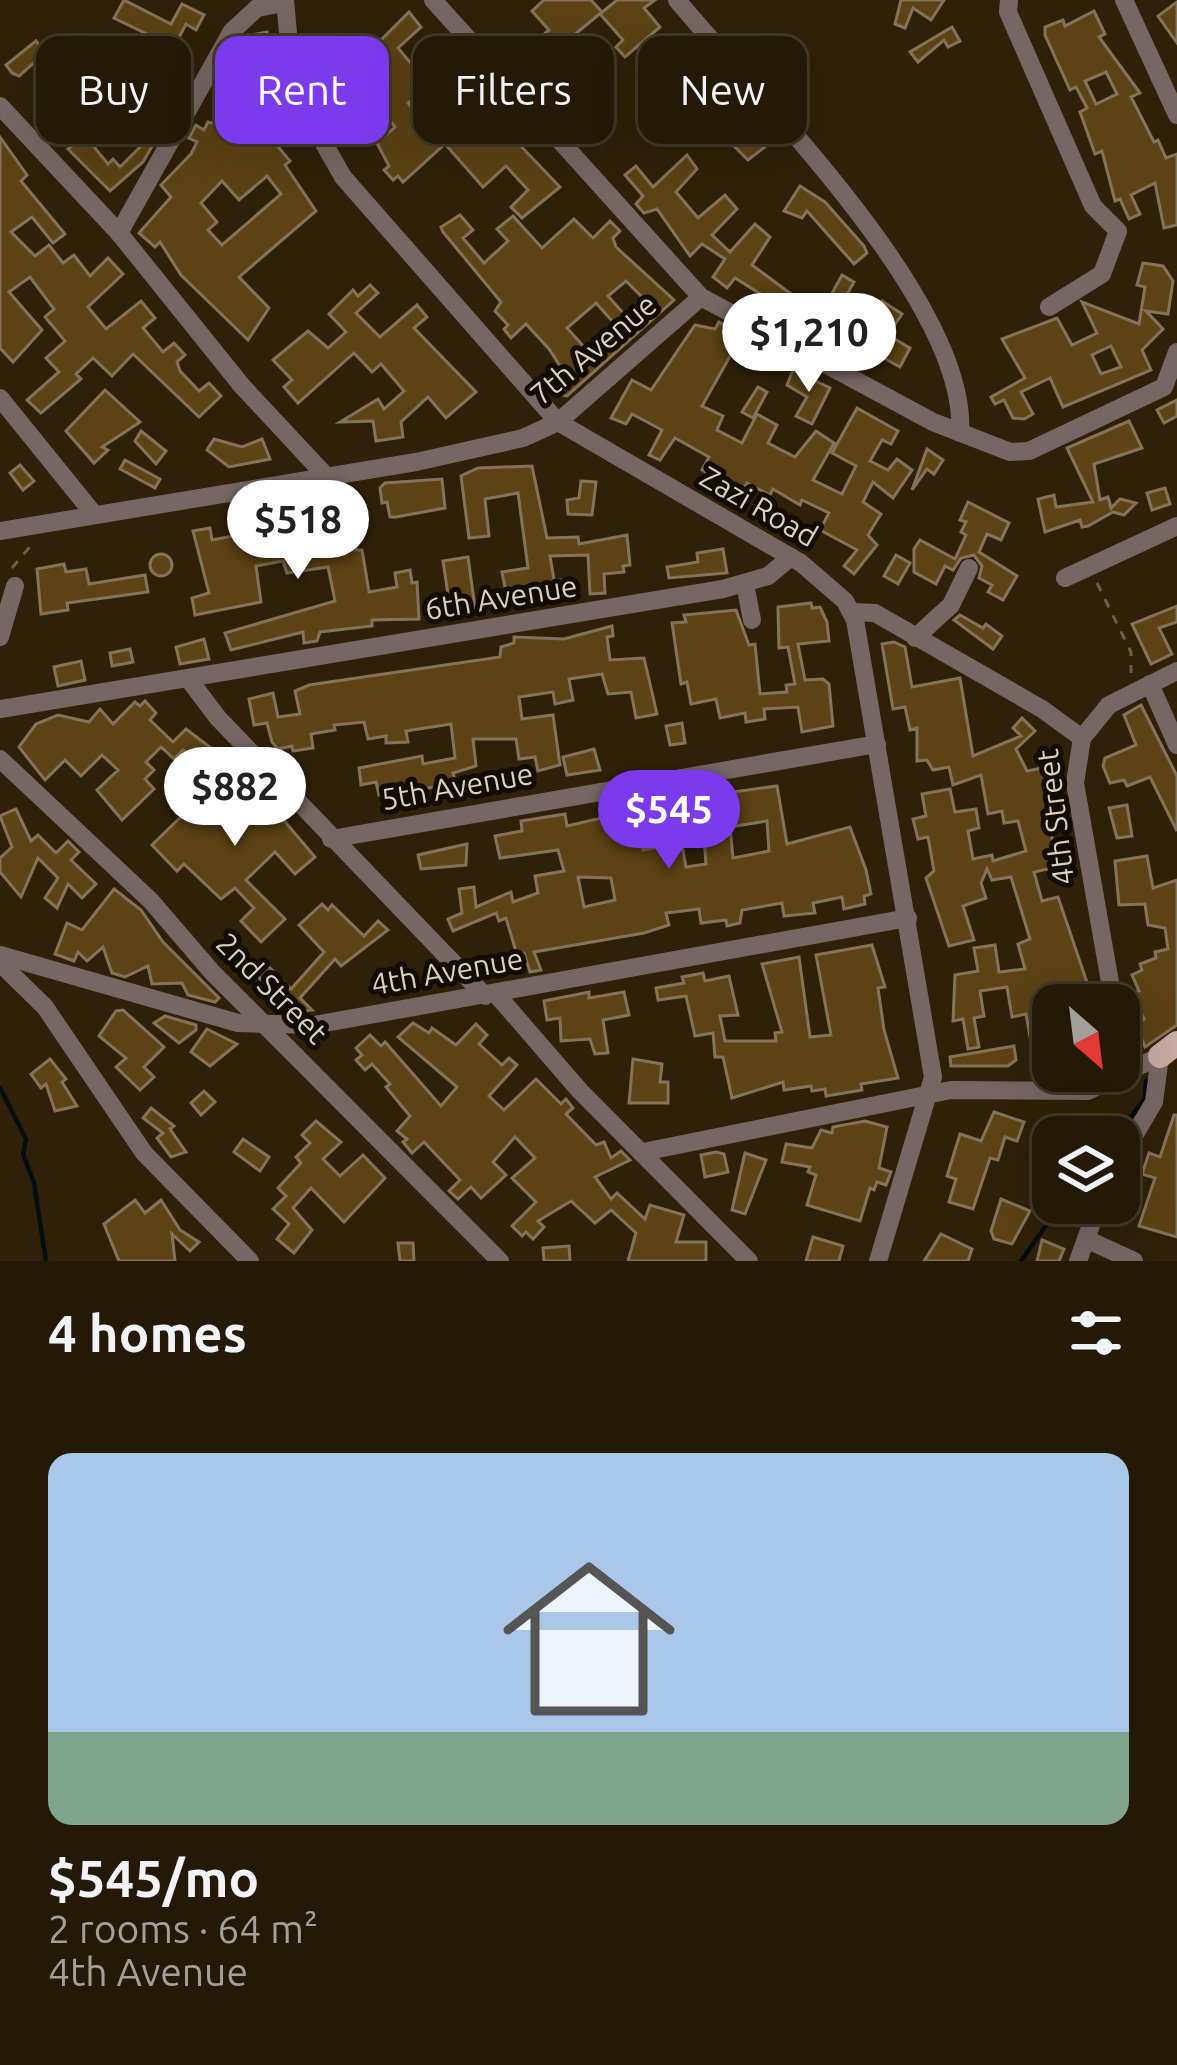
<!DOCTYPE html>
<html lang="en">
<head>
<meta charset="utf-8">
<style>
	body { margin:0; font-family:Ubuntu,sans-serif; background:#2b2210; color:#f1f3f6; height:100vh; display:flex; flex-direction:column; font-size:45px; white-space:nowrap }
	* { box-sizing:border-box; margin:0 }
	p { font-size:39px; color:#a3a09b }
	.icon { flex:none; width:66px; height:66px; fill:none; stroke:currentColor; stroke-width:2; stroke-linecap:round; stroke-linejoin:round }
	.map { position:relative; height:1261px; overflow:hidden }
	.details { display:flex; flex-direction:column; background:#231906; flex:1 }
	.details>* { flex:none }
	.guide { position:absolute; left:36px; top:36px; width:1107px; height:108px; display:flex; gap:24px }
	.needle { width:78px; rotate:152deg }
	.fabs { position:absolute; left:1032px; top:984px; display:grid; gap:24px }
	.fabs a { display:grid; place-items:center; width:108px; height:108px; border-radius:24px; background:#231906; box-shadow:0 12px 48px #0002,0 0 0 3px #403828; font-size:60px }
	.price { position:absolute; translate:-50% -102px; padding:0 27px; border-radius:42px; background:#fff; color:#222; font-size:39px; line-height:78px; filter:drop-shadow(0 3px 6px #0008) }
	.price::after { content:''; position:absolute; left:50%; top:72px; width:36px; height:27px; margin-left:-18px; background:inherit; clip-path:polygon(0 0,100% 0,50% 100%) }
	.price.on { background:#7c3aed; color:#fff }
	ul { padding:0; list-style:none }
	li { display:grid; align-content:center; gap:24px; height:636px; padding:0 48px }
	li span { display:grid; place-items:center; height:372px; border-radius:24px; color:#555 }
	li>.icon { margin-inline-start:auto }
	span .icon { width:216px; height:216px; fill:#fffc; stroke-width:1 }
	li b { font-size:51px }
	h2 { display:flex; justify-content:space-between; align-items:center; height:144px; padding:0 48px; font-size:51px }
	.pill { padding:0 42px; border-radius:24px; background:#231906; box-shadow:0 12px 48px #0002,0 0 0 3px #403828; font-size:42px; line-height:108px }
	.pill.on { background:#7c3aed; color:#fff }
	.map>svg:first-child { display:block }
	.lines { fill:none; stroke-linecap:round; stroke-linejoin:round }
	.stream { stroke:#040e10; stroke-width:4.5 }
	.building { fill:#5c4214; stroke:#837358; stroke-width:3; fill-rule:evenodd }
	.path { stroke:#6a5e48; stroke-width:3; stroke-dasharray:9 9; stroke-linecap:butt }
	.minor { stroke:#766764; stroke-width:18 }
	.major { stroke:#c9aaa5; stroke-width:24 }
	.labels { text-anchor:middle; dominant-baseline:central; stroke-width:10; stroke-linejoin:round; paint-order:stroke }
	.street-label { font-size:30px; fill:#dad1c2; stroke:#120c04 }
</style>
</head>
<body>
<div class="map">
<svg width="1177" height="1261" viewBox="0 0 1177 1261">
	<rect width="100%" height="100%" fill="#2f2108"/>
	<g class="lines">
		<g class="stream">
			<polyline points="0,1088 26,1139 23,1154 34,1183 46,1261"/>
			<polyline points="1115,1137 1145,1099 1146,1081"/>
			<polyline points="1021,1261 1062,1203"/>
		</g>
	</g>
	<g class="building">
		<polygon points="124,0 171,24 182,4 204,15 196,30 186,24 174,47 114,18"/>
		<polygon points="544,0 591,0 602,12 558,48 584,75 562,97 551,85 542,94 531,84 541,72 524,51 549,30 532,11"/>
		<polygon points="617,0 655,0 644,8 660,27 625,57 616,47 623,40 600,14"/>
		<polygon points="901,0 944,0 931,20 913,8 905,28 895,24"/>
		<polygon points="1177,2 1177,43 1158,16"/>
		<path d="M 1094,11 L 1105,34 L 1099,37 L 1140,93 L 1131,97 L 1154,142 L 1158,140 L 1166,158 L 1177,154 L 1177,225 L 1164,228 L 1155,183 L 1131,195 L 1140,214 L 1129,219 L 1120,199 L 1115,201 L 1102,151 L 1095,154 L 1080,112 L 1087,108 L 1076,87 L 1070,90 L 1045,35 L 1045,27 L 1063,20 L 1065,26 ZM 1106,72 L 1117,94 L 1096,104 L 1085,81 Z"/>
		<path d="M 409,12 L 421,27 L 398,48 L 414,67 L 440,52 L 454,75 L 462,69 L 474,84 L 468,89 L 489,114 L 503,117 L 519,138 L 516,141 L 560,187 L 522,218 L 511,207 L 528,190 L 506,166 L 483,187 L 445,144 L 403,182 L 398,176 L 393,180 L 384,170 L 389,166 L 377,143 L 395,127 L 379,106 L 339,138 L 328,121 L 368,93 L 360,86 L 388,62 L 375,46 ZM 443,77 L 454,92 L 446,100 L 454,109 L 430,130 L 408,103 Z"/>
		<polygon points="952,27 960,41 948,47 944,40 918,62 910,52"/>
		<path d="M 267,32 L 270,47 L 264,56 L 273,93 L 262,96 L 280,116 L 264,130 L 290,161 L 285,165 L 316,211 L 239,277 L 269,308 L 248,340 L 181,275 L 160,242 L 155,247 L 139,233 L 171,197 L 161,185 L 191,154 L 197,142 L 189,138 L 196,125 L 204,130 L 208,122 L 217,124 L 230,107 L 222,101 L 239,76 L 235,54 L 240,44 L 247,43 L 246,36 ZM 267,176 L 281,194 L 222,245 L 208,230 L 217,222 L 201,203 L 222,181 L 239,200 Z"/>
		<polygon points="36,41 45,53 19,76 12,73 6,65"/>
		<polygon points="688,49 724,86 710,99 688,76 668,94 679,105 670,114 644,84"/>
		<polygon points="101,51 115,62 98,84 84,66"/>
		<path d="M 161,54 L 188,63 L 183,79 L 177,77 L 157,114 L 167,120 L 143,162 L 110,191 L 68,149 L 72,146 L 41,105 L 61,88 L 87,112 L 117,91 L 127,103 L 143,73 L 154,75 ZM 106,129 L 117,137 L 123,130 L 140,147 L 120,167 L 113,159 L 108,164 L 90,142 Z"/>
		<polygon points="734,124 752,141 761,133 770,143 748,160 722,134"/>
		<polygon points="0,137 27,175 21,181 65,234 53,243 32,217 11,232 35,256 49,245 63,263 74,255 90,276 108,258 123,274 88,307 106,329 141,301 155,318 143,328 163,352 174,343 185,355 177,362 180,371 199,391 209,383 221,396 199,417 133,354 112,376 93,358 76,374 81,379 41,413 27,400 59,372 46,358 65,341 45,317 54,309 30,277 9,292 42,330 13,362 0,348"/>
		<polygon points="687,155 697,169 676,192 698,218 725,195 737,209 712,235 730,252 755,224 770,237 752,265 791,294 783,308 735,278 727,288 713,277 725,259 702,244 690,256 657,209 644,213 636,204 643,196 625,175 636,166 653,187"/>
		<polygon points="800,186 825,202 864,246 867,253 854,264 807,211 802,218 784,211"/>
		<path d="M 460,215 L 473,230 L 463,238 L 484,263 L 508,241 L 497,229 L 513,216 L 542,248 L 574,219 L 593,238 L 610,221 L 620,231 L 613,238 L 616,247 L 674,300 L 567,396 L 561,395 L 551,378 L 562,369 L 549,349 L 526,324 L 511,338 L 504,329 L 508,325 L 495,311 L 501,302 L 443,232 L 441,227 ZM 626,281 L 643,298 L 625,315 L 608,296 ZM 596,303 L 614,323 L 585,348 L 567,328 Z"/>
		<path d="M 1143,263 L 1163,266 L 1173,281 L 1168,314 L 1146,311 L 1163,329 L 1142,350 L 1151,370 L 1063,407 L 1050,378 L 1021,392 L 1033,414 L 1024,419 L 1013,418 L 1004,400 L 995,404 L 991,397 L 1025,378 L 1002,339 L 1057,318 L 1072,345 L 1097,333 L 1082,302 L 1139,324 L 1145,287 L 1137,285 ZM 1111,346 L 1121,367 L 1101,374 L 1092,355 Z"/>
		<polygon points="842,275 854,282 833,319 821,313"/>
		<polygon points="370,285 378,293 356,313 380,337 417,305 427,317 414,328 476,392 446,418 428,397 401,422 403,437 376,441 373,421 340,422 378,399 384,409 404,391 381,364 372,372 354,353 298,403 284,387 292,380 273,360 308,331 328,348 346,332 329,314 353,290 358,296"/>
		<polygon points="882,301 902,314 887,336 868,323"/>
		<polygon points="719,322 741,337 702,406 723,416 717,430 742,443 757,414 777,425 768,443 795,457 816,431 834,443 813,480 842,494 856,466 832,453 857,408 898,431 891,444 882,440 870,461 888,470 897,459 912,470 893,498 873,482 863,502 881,514 868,535 877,545 854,574 844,566 857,550 820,530 829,513 802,500 800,505 773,489 770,495 747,483 743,490 712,476 702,470 709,457 675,438 660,460 649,455 662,430 632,414 626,424 611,418 632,380 651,390 695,325 715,329"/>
		<polygon points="893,338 910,348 900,367 882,357"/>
		<polygon points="793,370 830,388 812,424 796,416 807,397 787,385"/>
		<polygon points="758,387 767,392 753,418 742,412"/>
		<polygon points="105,390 140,422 102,447 108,450 94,463 66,431"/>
		<polygon points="1177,400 1177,416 1164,423 1157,410"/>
		<polygon points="1129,421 1142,448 1094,464 1100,500 1108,497 1111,508 1120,499 1136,503 1124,515 1113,512 1088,526 1082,527 1080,520 1045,532 1038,499 1054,495 1056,507 1093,502 1067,448"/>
		<polygon points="141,431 166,451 156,464 135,441"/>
		<polygon points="214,439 242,447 262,439 270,459 229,467 207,450"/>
		<polygon points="927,449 943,460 934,474 927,469 912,490"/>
		<polygon points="125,460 160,479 155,488 120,469"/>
		<polygon points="20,465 34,481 23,490 10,473"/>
		<polygon points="532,466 547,538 578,537 579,544 627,535 630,565 623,566 624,572 604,574 605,593 590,594 588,555 550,556 554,580 567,580 567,595 541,598 540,591 507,597 502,572 528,568 518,493 485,499 489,536 469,538 461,476 478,468"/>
		<polygon points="442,479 445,508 396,517 390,517 387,502 382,503 380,488 385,483"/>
		<polygon points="581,481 596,482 592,515 568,514 567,500 579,498"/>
		<polygon points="1165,488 1170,504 1152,510 1147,493"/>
		<polygon points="968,502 1009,523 1001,540 987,534 979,552 1017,576 1003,600 988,592 992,585 979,578 982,566 974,555 961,558 953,570 945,566 936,584 914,572 914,549 920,540 955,559 966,535 961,532 966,522 960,520"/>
		<polygon points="325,516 327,535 353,533 356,550 362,550 369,592 397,587 395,573 410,570 412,583 417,582 419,619 372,620 372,626 320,632 317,641 304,643 303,632 231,650 225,633 335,601 328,567 287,573 283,561 256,566 261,602 195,615 192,598 209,593 193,531 210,528 212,540 249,533 251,542 272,536 270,526"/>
		<polygon points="723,549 727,573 669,578 667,567 698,562 697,553"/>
		<circle cx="161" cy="565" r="11"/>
		<polygon points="896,555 910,563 898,584 884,576"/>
		<polygon points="468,557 475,608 451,615 443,561"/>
		<polygon points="64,564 66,572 86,569 89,584 145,575 148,592 67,603 68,610 41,614 37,569"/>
		<polygon points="811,603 812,608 820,607 827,622 829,641 798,644 805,680 823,679 829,684 833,726 802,732 798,707 764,709 765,719 746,722 745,713 720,718 716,699 691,704 687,682 681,684 672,623 686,622 684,615 736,610 749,645 755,644 760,694 787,692 786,685 795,684 788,647 779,648 778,607"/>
		<polygon points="1177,606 1177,622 1159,628 1172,654 1151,664 1132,624"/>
		<polygon points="960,615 983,628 986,624 1002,636 993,649 954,620"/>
		<polygon points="612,626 613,636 607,637 610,660 644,658 657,714 636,718 631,692 608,694 602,674 569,679 573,700 555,704 553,692 519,697 522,719 553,715 560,765 538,771 535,757 519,759 516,739 473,739 476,766 453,773 456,784 379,795 376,782 361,785 359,768 422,756 423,764 455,758 451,724 406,731 408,742 386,743 386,736 368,739 364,722 334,725 335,730 311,734 313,748 293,751 292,746 278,749 272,742 267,723 254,725 249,699 273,693 278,717 300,714 295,691 309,685 500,657 501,647 514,643 514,637 564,639"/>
		<polygon points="204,639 209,659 180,664 176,647"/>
		<polygon points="894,642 905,647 912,687 960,678 973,756 1021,736 1013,728 1022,718 1035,731 1016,749 1027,771 1042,768 1053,815 1045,816 1061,866 1034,872 1042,901 1058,897 1092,997 1053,1004 1050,1033 1030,1037 1026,1014 1012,1017 1007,987 980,991 984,1016 974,1018 979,1047 968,1049 963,1019 953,1021 955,975 978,971 974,948 995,945 999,972 1025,969 1018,944 1030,939 1011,877 992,880 987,869 981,883 986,898 963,906 974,940 949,946 926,878 934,871 928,837 918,839 913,819 926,816 922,794 950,789 955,812 976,809 979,828 968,831 973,859 992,855 993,861 1026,851 1018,821 1004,823 1002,811 988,814 981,775 953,785 949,767 933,770 927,760 917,761 917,728 910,730 905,707 893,709 882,644"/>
		<polygon points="130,649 133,662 112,666 110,653"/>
		<polygon points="81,661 85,680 58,686 54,667"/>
		<polygon points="145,701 156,713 150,720 173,742 186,729 224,758 194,791 183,782 198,763 183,750 174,759 161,747 146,762 154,770 145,779 154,789 122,820 97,790 118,770 102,755 81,776 65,760 45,780 19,747 36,724 58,715 89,722 100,709 113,724 135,702 140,706"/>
		<polygon points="1141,705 1177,776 1177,831 1150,777 1127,786 1124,780 1110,783 1103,766 1105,758 1136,745 1124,715"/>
		<polygon points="682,723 685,743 670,745 666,726"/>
		<polygon points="594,749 600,770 567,775 563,757"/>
		<polygon points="248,778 315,857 295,874 275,852 246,880 285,919 261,942 241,921 254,908 235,888 221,899 184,864 177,871 152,845 196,802 204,810 213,807"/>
		<path d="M 712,786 L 718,794 L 777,786 L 787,844 L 850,827 L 866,870 L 871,894 L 864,896 L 865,904 L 844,909 L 842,897 L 813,903 L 815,913 L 784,916 L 782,903 L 742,910 L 740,923 L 727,926 L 726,920 L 701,923 L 699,909 L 666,913 L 669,925 L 644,933 L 534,952 L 541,970 L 530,972 L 524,953 L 517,955 L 506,918 L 499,921 L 496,913 L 453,931 L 448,919 L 462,913 L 459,889 L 474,887 L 476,907 L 511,892 L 513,902 L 538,893 L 535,876 L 564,871 L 558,850 L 500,858 L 495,836 L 522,831 L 521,821 L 565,814 L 567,826 L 636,810 L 643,850 L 665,846 L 663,807 L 681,803 L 679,793 ZM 767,821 L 769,851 L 733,858 L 730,827 ZM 704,837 L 706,864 L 686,867 L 681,839 ZM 578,877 L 611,878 L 615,900 L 584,907 Z"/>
		<polygon points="1127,805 1132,836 1117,838 1109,808"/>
		<polygon points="16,809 31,841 38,835 56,853 68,841 79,852 71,860 96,884 82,898 68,884 57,908 45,898 58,878 38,858 21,897 0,872 0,858 12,847 0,816"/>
		<polygon points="467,844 466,865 421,869 418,855"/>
		<polygon points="1147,856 1153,888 1177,880 1177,1025 1145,1047 1135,1022 1144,1019 1131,993 1139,991 1132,975 1142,970 1140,964 1156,958 1155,952 1168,949 1165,928 1148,925 1145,904 1119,905 1115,861"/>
		<polygon points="114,889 141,910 163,942 219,998 215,1002 188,995 182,983 152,984 148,966 125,977 112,973 103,947 87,961 78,952 74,961 55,954 67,923 82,930"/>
		<polygon points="322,904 328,910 332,905 364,936 378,921 388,930 341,966 335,959 300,998 312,1010 300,1011 273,987 269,991 256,973 266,964 291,989 324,952 299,925"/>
		<polygon points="872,945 885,987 878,988 884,1030 898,1078 861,1084 862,1090 826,1096 825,1089 812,1091 811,1086 784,1090 783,1082 732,1098 723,1057 715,1057 713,1033 695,1036 686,996 658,1000 656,988 684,983 682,977 703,973 705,981 729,976 738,1015 720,1016 725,1041 776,1041 775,1033 782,1032 762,964 799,957 810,1037 831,1035 816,955"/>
		<polygon points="589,992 589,998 624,992 629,1015 603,1020 608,1053 595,1054 590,1039 561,1041 560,1018 547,1020 544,1001"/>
		<polygon points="123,1010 164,1047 144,1067 154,1077 140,1090 116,1067 126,1058 99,1036 116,1011"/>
		<polygon points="165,1016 196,1025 196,1030 179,1043 154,1023"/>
		<polygon points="413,1023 429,1033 432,1028 456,1045 476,1024 487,1035 479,1044 502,1065 509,1058 517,1065 489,1096 504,1110 536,1079 561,1104 566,1099 573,1108 566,1114 596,1145 604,1142 611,1158 621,1151 630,1160 595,1177 611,1199 617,1193 645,1219 650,1205 684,1215 676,1242 706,1242 706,1261 628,1261 636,1233 611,1210 595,1223 571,1201 538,1221 544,1227 533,1239 526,1232 522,1236 512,1226 536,1202 512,1178 535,1158 515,1137 493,1162 506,1175 481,1198 471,1187 458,1199 449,1191 460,1180 424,1142 412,1153 403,1142 407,1139 397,1131 410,1116 386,1087 390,1084 372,1064 365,1070 356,1060 362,1055 356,1048 370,1035 381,1046 385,1042 441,1106 457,1087 398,1037"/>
		<polygon points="207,1029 237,1044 210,1066 191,1052"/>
		<polygon points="1014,1046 1016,1060 1008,1066 951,1066 950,1057"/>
		<polygon points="50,1059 66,1079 62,1082 77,1106 55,1111 46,1084 41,1088 31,1074"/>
		<polygon points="633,1059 662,1064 660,1082 668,1082 668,1103 629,1103"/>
		<polygon points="204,1091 215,1102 201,1115 191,1103"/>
		<polygon points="151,1108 174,1126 170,1129 186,1152 171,1157 157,1138 163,1133 143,1118"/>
		<polygon points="994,1112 1024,1122 1017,1141 1005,1137 998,1160 990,1158 973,1209 949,1202 956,1179 947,1176 960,1134 981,1141"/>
		<polygon points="1174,1115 1177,1115 1177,1237 1139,1226 1155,1178 1142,1174 1149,1153 1160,1157"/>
		<polygon points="316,1121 341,1142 323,1159 340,1176 363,1155 385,1178 344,1222 311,1188 293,1208 312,1230 294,1253 277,1239 289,1224 273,1209 286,1196 278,1188 301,1163 296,1157 310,1143 302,1135"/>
		<polygon points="865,1121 887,1127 879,1168 891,1172 886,1185 877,1182 874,1190 870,1188 860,1221 807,1205 816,1175 808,1172 810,1167 782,1162 786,1144 812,1148 821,1130 832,1133 833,1127"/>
		<polygon points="243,1139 269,1157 260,1171 234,1152"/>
		<polygon points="716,1152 724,1154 728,1172 705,1177 701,1155"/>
		<polygon points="745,1153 766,1160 745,1214 732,1210"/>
		<polygon points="1001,1199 1030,1211 1012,1244 994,1239 991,1231"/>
		<polygon points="135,1200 145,1213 161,1200 180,1230 199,1242 190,1251 172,1234 175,1261 119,1261 104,1224"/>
		<polygon points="941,1234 972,1249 968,1261 924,1261"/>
		<polygon points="813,1237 843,1246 839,1261 806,1261"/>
		<polygon points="1042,1240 1064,1249 1059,1261 1037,1261"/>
		<polygon points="398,1243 413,1243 414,1261 400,1261"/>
		<polygon points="569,1246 570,1261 544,1261 543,1248"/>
	</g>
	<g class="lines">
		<g class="path">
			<polyline points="12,568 33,543"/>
			<polyline points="1097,583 1131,652 1131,673"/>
		</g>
		<g class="minor">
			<polyline points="285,0 291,65 313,124 343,177 558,422 801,563 845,601 855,620 933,1077 878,1261"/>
			<polyline points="433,0 701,297 933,422 1010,452 1029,451 1164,387 1177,352"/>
			<path d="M 677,0 C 758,98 969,304 960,433"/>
			<polyline points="1009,0 1008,12 1093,206 1118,231 1102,274 1049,307"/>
			<polyline points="1124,0 1177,115"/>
			<polyline points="0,106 119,233 242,386 325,475"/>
			<polyline points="119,233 232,31 257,8 284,3"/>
			<polyline points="0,398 93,513"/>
			<polyline points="0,531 416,462 523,438 558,422 701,297"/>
			<polyline points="1065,578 1177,526"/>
			<polyline points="745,584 752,620"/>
			<polyline points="852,612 875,613 1042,709 1082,738 1075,783 1114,1005"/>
			<polyline points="0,637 15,586"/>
			<polyline points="915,638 951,605 969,568"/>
			<polyline points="190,681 218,718 485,996"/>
			<polyline points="1150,684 1177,745"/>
			<polyline points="0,709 723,589 768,576 791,557"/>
			<polyline points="1082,738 1109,705 1177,671"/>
			<polyline points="0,759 151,901 212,972 500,1261"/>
			<polyline points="331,839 877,744"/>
			<polyline points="0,955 238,1023 314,1025 908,918"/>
			<polyline points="0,963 45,1007 144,1153 250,1261"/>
			<polyline points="496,994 580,1091 749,1261"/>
			<polyline points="1119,1038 1124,1077"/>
			<polyline points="643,1152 951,1090 1088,1091 1160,1056 1154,1102 1119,1161"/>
			<polyline points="1086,1239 1134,1261"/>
			<polyline points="1078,1261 1099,1203"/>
		</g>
		<polyline class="major" points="1160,1056 1177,1043"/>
	</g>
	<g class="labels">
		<g class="street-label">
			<text transform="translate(593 349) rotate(-40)">7th Avenue</text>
			<text transform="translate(759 506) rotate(30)">Zazi Road</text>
			<text transform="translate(501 597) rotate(-9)">6th Avenue</text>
			<text transform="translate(457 786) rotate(-10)">5th Avenue</text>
			<text transform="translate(1055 817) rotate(-97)">4th Street</text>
			<text transform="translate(447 971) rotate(-10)">4th Avenue</text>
			<text transform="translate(272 988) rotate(45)">2nd Street</text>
		</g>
	</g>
</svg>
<div class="fabs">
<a><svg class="needle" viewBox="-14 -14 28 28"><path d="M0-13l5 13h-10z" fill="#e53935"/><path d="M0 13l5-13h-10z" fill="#a3a09b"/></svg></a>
<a><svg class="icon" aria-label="layers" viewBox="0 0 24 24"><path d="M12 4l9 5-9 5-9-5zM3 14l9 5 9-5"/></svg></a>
</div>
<b class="price" style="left:809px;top:395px">$1,210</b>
<b class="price" style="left:298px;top:582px">$518</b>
<b class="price" style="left:235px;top:849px">$882</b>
<b class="price on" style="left:669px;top:872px">$545</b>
<div class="guide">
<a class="pill">Buy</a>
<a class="pill on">Rent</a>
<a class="pill">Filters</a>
<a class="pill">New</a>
</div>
</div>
<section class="details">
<h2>4 homes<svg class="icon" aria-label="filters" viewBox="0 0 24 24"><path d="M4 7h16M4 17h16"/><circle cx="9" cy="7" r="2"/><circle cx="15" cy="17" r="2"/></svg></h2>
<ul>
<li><span style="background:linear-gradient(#a9c7e8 75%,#7fa58c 0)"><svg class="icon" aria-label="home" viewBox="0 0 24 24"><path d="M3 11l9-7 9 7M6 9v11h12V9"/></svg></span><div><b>$545/mo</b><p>2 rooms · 64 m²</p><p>4th Avenue</p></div></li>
</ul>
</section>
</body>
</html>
